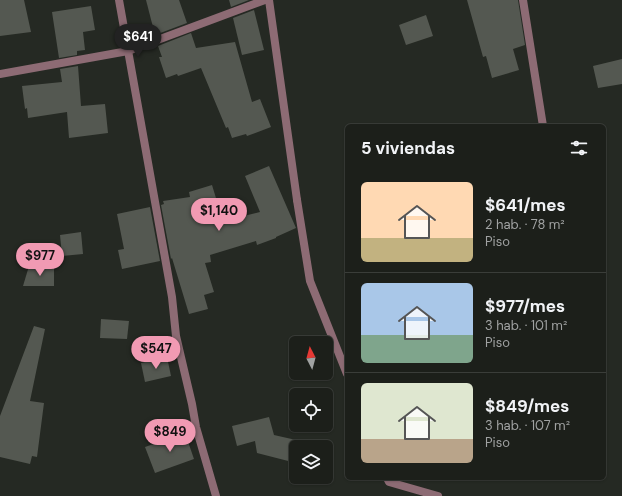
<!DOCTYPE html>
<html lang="es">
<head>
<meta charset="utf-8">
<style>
	body { margin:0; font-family:"DM Sans",sans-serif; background:#292c27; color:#f1f3f6; height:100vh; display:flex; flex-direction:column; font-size:15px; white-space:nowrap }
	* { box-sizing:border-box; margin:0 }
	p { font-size:13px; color:#a0a2a2 }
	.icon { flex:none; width:22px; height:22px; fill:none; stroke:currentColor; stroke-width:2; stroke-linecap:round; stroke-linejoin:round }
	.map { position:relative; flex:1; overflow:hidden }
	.sheet { position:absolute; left:345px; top:124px; width:261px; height:356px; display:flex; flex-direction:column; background:#1c1f1a; border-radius:6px; box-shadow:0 1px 3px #0004,0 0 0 1px #3a3d39 }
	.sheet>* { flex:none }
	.needle { width:26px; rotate:354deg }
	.tools { position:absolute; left:289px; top:336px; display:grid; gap:8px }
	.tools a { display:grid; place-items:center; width:44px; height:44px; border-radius:6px; background:#1c1f1a; box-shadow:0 1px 3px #0004,0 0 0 1px #3a3d39; font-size:20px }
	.price { position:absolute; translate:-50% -34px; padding:0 9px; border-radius:14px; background:#f19ab3; color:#111; font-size:13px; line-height:26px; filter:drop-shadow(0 1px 2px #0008) }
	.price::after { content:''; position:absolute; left:50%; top:24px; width:12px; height:9px; margin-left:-6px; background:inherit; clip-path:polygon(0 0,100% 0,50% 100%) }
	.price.on { background:#222; color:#fff }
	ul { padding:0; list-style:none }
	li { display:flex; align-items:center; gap:12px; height:100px; padding:0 16px }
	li+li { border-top:1px solid #3a3d39 }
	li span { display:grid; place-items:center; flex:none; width:112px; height:80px; border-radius:6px; color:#555 }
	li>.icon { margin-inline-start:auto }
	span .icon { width:48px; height:48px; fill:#fffc; stroke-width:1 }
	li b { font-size:17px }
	h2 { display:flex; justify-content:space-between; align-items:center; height:48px; padding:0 16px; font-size:17px }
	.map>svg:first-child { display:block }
	.building { fill:#545851 }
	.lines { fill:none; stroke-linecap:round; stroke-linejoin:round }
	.lane { stroke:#8d6b74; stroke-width:8 }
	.street { stroke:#8d6b74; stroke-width:8 }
</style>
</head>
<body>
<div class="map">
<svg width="622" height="496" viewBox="0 0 622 496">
	<rect width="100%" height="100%" fill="#252923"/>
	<g class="building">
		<polygon points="0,0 24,0 31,32 0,36"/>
		<polygon points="146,0 179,0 187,23 155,35"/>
		<polygon points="229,0 249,0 231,7"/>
		<polygon points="467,0 518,0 525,45 513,49 519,70 492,78 486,56 483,57"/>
		<polygon points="91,6 95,30 83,32 85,50 77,51 77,55 59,58 52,12"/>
		<polygon points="254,10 264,50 242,55 233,18"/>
		<polygon points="426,15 433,36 406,45 399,25"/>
		<polygon points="191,33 196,48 235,42 252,102 260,99 271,127 247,136 246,134 232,138 228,127 226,128 201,68 178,76 177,74 166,78 159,57 162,57 158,46"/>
		<polygon points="622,59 622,84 598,88 593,66"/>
		<polygon points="78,66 81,106 105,104 108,133 69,138 67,112 28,118 27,108 25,109 22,86 62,82 60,69"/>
		<polygon points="269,166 296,228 276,237 276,238 257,245 256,241 210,255 211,262 205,263 214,292 204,295 208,309 189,314 172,258 171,259 161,205 164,204 163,201 190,197 189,192 212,185 223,221 260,212 245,176"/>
		<polygon points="150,207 160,261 122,269 118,250 124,249 117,214"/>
		<polygon points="81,232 83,254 62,256 60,235"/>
		<polygon points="29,266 54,267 54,286 23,286"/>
		<polygon points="101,319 129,321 127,339 100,338"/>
		<polygon points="34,326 45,329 30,401 44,403 37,457 32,456 30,464 0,457 0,416"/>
		<polygon points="167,357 171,376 145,382 141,363"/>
		<polygon points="269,417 274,435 296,440 296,463 257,453 255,441 237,446 232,426"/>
		<polygon points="185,433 194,459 155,473 145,447"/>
	</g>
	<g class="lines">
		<g class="lane">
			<polyline points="297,200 310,281 347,374"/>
			<polyline points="387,478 389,482 438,496"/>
		</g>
		<g class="street">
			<polyline points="119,0 172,297 176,336 192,404 196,427 216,496"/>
			<polyline points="269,0 297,200"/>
			<polyline points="523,0 543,126"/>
			<polyline points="0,74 128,51 265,0"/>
		</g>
	</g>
</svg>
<div class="tools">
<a><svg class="needle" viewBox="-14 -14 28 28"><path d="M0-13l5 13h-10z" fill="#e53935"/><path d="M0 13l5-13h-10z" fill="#a0a2a2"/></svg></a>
<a><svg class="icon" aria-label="locate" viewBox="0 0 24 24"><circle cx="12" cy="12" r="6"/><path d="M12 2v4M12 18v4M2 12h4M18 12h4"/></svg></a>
<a><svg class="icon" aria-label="layers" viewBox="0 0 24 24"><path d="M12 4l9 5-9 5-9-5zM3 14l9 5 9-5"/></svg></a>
</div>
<b class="price on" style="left:138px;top:58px">$641</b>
<b class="price" style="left:219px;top:232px">$1,140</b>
<b class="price" style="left:40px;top:277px">$977</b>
<b class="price" style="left:156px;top:370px">$547</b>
<b class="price" style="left:170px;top:453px">$849</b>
<section class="sheet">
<h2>5 viviendas<svg class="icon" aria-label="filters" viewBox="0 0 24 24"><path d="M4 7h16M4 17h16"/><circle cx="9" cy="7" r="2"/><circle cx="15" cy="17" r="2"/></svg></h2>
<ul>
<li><span style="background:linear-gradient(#ffd9b3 70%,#c2b280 0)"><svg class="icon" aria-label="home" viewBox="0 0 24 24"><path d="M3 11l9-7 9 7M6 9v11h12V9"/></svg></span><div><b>$641/mes</b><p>2 hab. · 78 m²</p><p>Piso</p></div></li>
<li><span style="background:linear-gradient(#a9c7e8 65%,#7fa58c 0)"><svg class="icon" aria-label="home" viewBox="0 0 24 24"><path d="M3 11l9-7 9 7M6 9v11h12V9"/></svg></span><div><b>$977/mes</b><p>3 hab. · 101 m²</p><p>Piso</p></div></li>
<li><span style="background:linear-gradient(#dfe7d0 70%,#b9a48a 0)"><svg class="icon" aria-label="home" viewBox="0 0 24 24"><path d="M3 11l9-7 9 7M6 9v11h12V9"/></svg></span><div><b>$849/mes</b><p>3 hab. · 107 m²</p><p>Piso</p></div></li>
</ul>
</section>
</div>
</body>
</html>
